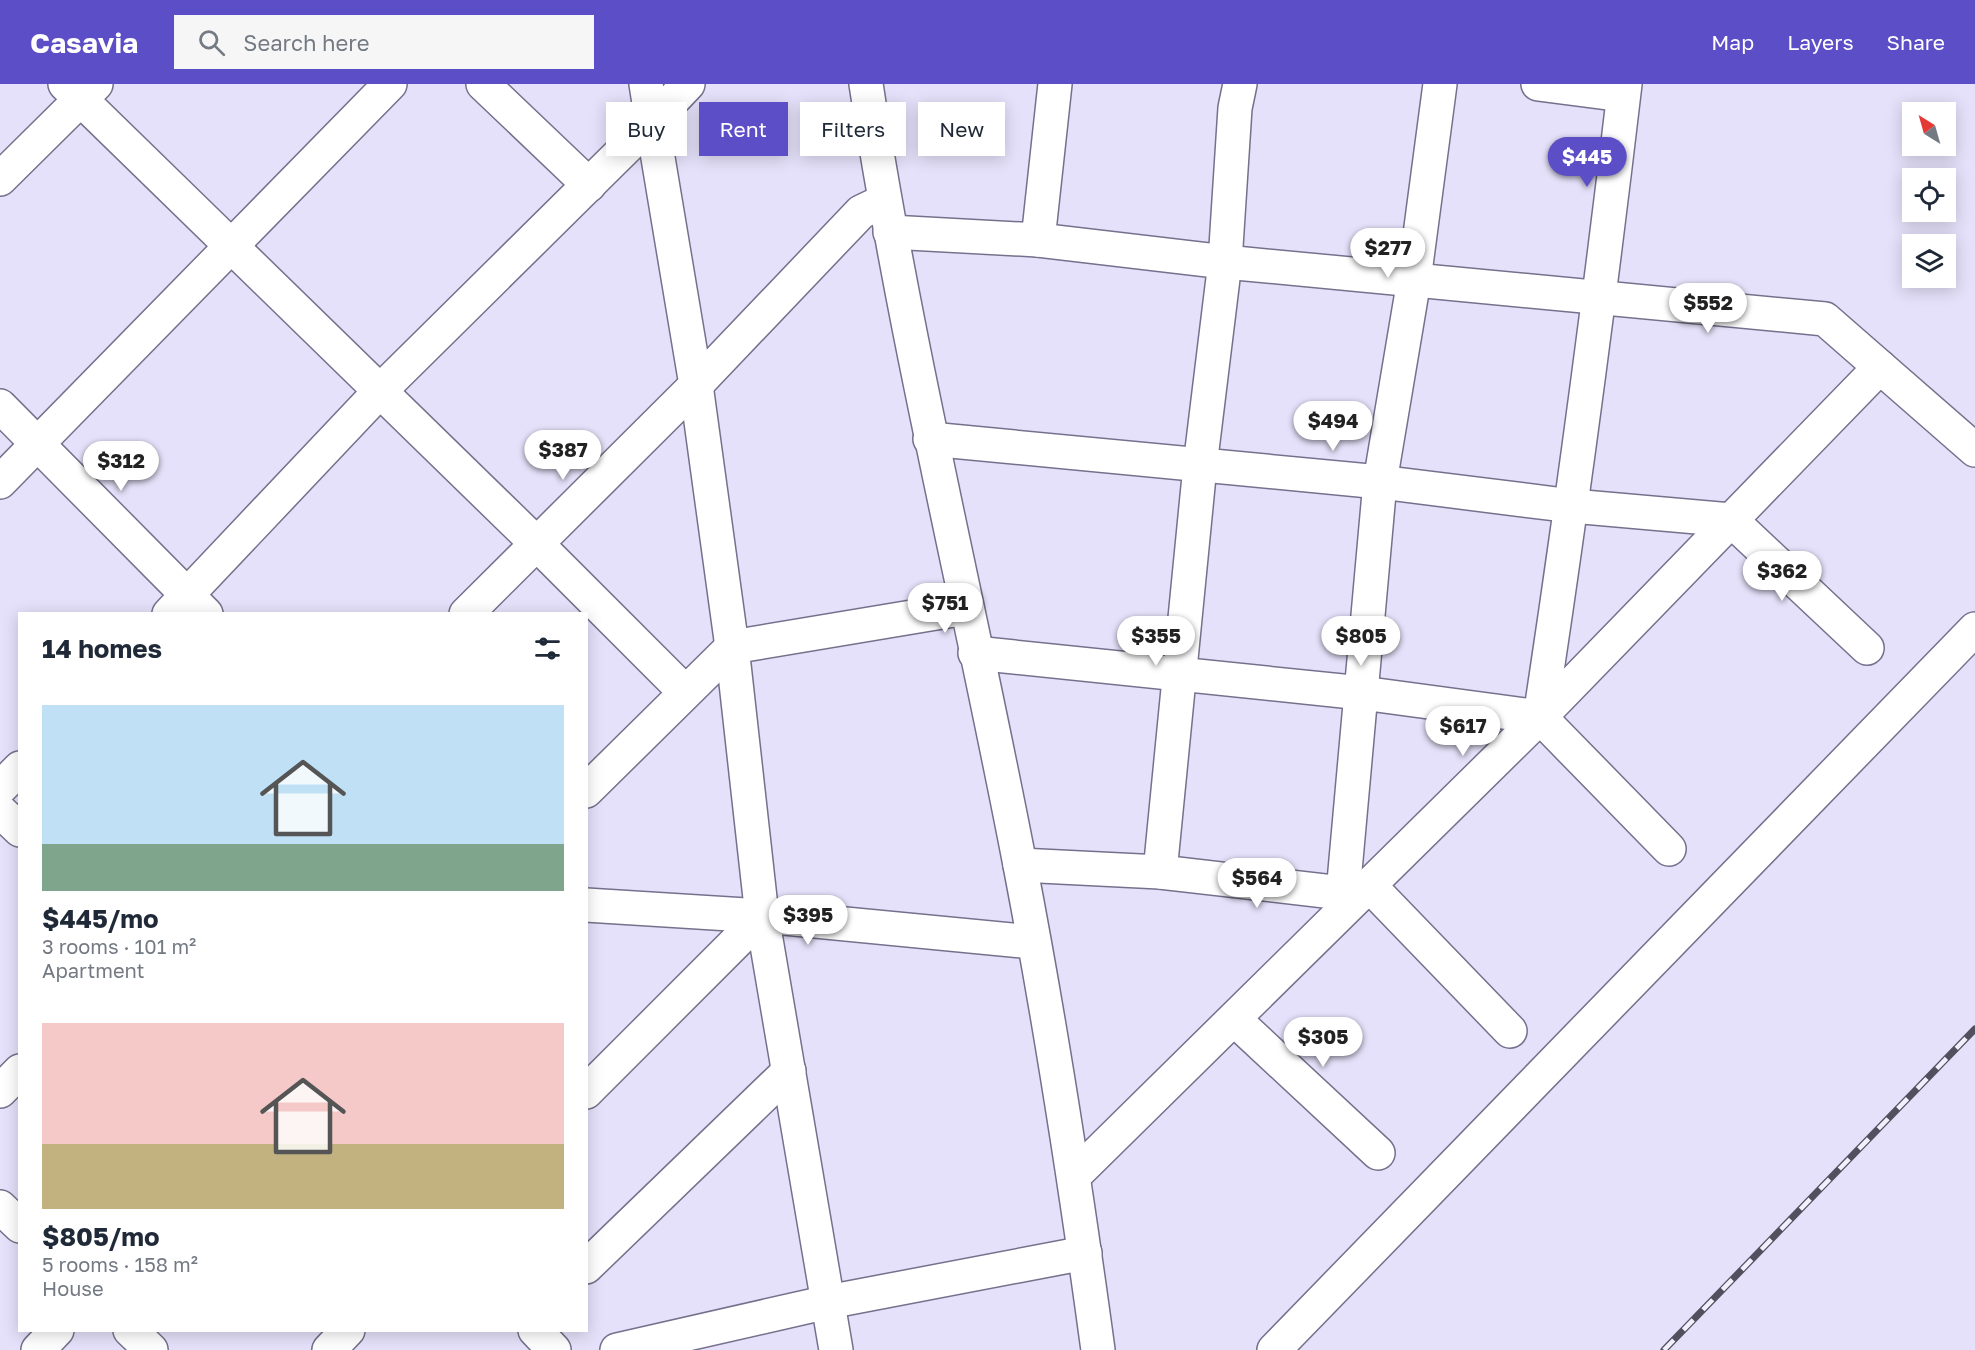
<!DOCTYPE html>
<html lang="en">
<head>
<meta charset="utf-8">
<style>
	body { margin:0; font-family:"Golos Text",sans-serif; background:#f6f6f7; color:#1f2937; height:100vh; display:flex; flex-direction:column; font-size:22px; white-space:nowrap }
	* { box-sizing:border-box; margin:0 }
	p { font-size:20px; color:#747a83 }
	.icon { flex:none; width:33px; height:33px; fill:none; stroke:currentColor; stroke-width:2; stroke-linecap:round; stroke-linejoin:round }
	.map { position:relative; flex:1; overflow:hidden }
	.panel { position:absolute; left:18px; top:528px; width:570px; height:720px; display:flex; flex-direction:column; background:#fff; border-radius:0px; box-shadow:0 3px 15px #0003 }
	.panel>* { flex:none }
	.guide { position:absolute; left:606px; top:18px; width:570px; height:54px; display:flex; gap:12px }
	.needle { width:39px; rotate:323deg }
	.buttons { position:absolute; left:1902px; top:18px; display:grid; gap:12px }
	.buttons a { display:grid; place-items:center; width:54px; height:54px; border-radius:0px; background:#fff; box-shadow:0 3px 15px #0003; font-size:30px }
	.price { position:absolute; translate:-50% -51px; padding:0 14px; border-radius:21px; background:#fff; color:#222; font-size:20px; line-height:39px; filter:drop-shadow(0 2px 3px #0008) }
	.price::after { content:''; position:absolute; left:50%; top:36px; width:18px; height:14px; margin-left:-9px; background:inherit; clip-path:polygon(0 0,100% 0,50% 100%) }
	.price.active { background:#5c4ec7; color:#fff }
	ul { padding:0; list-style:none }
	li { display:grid; align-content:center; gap:12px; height:318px; padding:0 24px }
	li span { display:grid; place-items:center; height:186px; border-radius:0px; color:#555 }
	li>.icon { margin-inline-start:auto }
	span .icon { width:108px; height:108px; fill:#fffc; stroke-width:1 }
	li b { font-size:26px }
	h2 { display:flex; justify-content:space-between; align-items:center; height:72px; padding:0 24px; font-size:26px }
	.pill { padding:0 21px; border-radius:0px; background:#fff; box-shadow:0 3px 15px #0003; font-size:21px; line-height:54px }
	.pill.active { background:#5c4ec7; color:#fff }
	header { display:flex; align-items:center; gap:36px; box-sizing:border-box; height:84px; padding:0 30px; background:#5c4ec7; color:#fff }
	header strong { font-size:28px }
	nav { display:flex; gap:33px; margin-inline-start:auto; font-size:21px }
	.search { width:420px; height:54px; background:#f6f6f7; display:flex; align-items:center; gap:15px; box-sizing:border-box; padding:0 21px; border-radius:0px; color:#747a83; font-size:22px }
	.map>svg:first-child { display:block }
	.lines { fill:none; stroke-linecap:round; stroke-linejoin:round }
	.minor-casing { stroke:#76708c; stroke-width:36 }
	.tertiary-casing { stroke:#76708c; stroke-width:36 }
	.minor { stroke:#fff; stroke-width:33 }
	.tertiary { stroke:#fff; stroke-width:33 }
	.rail-casing { stroke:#52505e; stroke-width:7 }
	.rail { stroke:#f2f0fd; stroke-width:4.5; stroke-dasharray:14; stroke-linecap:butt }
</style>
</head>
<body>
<header>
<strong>Casavia</strong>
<div class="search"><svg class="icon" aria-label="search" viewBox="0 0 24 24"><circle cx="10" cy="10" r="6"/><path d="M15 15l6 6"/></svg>Search here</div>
<nav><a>Map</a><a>Layers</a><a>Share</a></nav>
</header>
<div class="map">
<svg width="1975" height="1266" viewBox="0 0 1975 1266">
	<rect width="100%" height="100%" fill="#e5e1fa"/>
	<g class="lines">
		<defs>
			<g id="minor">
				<polyline points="65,0 537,460 685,608"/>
				<polyline points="483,0 589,101"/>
				<polyline points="646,0 652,38 688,0"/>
				<path d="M 866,0 C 906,263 970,520 1020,781 C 1051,942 1076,1104 1098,1266"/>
				<polyline points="1538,0 1623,11"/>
				<polyline points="652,38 696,301 732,563 762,832 836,1266"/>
				<polyline points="0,95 96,0"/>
				<polyline points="890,148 1038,156 1055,0"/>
				<polyline points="1038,156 1225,178 1825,235 1975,366"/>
				<polyline points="0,322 206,530"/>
				<polyline points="930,355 1380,398 1572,422 1731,436 1867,564"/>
				<polyline points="0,398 390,0"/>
				<polyline points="169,530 380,307 652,38"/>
				<polyline points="466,530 696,301 861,128 884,117"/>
				<polyline points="975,569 1362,609 1540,633 1669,765"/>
				<path d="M 1540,633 C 1572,423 1600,212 1625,0"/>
				<polyline points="0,704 20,684"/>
				<polyline points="586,707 732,563 966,524"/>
				<polyline points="0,727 20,746"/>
				<polyline points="1020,781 1160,788 1359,811"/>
				<polyline points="1160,788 1200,382 1225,178 1235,24 1240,0"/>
				<polyline points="1369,801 1510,947"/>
				<polyline points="1343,809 1380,398 1414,196 1440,0"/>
				<polyline points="586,821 762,832 1033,858"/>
				<polyline points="1234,935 1378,1069"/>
				<polyline points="0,1007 20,987"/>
				<polyline points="586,1008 762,832"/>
				<polyline points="1074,1092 1540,633 1880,283"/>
				<polyline points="0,1123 20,1142"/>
				<polyline points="586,1183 789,987"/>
				<polyline points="828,1221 828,1218 1085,1169"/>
				<polyline points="130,1246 151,1266"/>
				<polyline points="535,1246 554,1266"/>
				<polyline points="38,1266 57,1246"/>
				<polyline points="329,1266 348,1246"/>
				<polyline points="617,1266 828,1218"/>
			</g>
			<polyline id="tertiary" points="1274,1266 1975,545"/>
		</defs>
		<use href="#minor" class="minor-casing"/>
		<use href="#tertiary" class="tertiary-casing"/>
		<use href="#minor" class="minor"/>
		<use href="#tertiary" class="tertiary"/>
		<defs>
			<polyline id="rail" points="1664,1266 1975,945"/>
		</defs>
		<use href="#rail" class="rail-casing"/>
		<use href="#rail" class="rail"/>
	</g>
</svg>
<div class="buttons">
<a><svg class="needle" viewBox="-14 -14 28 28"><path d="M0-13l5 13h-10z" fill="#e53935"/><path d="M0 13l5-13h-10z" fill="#747a83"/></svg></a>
<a><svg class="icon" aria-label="locate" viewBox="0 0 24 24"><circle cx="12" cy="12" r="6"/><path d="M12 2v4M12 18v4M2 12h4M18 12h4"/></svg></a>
<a><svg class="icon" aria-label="layers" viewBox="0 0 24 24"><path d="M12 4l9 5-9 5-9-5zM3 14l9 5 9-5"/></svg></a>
</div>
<b class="price active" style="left:1587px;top:104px">$445</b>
<b class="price" style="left:1388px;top:195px">$277</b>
<b class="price" style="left:1708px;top:250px">$552</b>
<b class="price" style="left:1333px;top:368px">$494</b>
<b class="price" style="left:563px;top:397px">$387</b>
<b class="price" style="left:121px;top:408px">$312</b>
<b class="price" style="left:1782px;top:518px">$362</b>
<b class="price" style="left:945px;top:550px">$751</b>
<b class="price" style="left:1156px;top:583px">$355</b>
<b class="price" style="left:1361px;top:583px">$805</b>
<b class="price" style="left:1463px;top:673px">$617</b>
<b class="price" style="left:1257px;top:825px">$564</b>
<b class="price" style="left:808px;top:862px">$395</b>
<b class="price" style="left:1323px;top:984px">$305</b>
<div class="guide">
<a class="pill">Buy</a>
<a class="pill active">Rent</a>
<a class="pill">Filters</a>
<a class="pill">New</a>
</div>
<section class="panel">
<h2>14 homes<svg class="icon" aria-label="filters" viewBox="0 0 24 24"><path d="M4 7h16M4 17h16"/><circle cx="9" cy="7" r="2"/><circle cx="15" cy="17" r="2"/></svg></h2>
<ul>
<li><span style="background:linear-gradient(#bfe0f5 75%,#7fa58c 0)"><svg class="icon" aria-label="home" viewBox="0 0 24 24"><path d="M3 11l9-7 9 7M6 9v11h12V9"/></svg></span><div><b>$445/mo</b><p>3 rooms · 101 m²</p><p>Apartment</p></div></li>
<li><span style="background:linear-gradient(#f6c9c9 65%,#c2b280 0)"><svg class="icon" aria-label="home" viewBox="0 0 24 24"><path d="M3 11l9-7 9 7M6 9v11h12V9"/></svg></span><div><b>$805/mo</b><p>5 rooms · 158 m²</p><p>House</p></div></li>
</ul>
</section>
</div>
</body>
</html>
